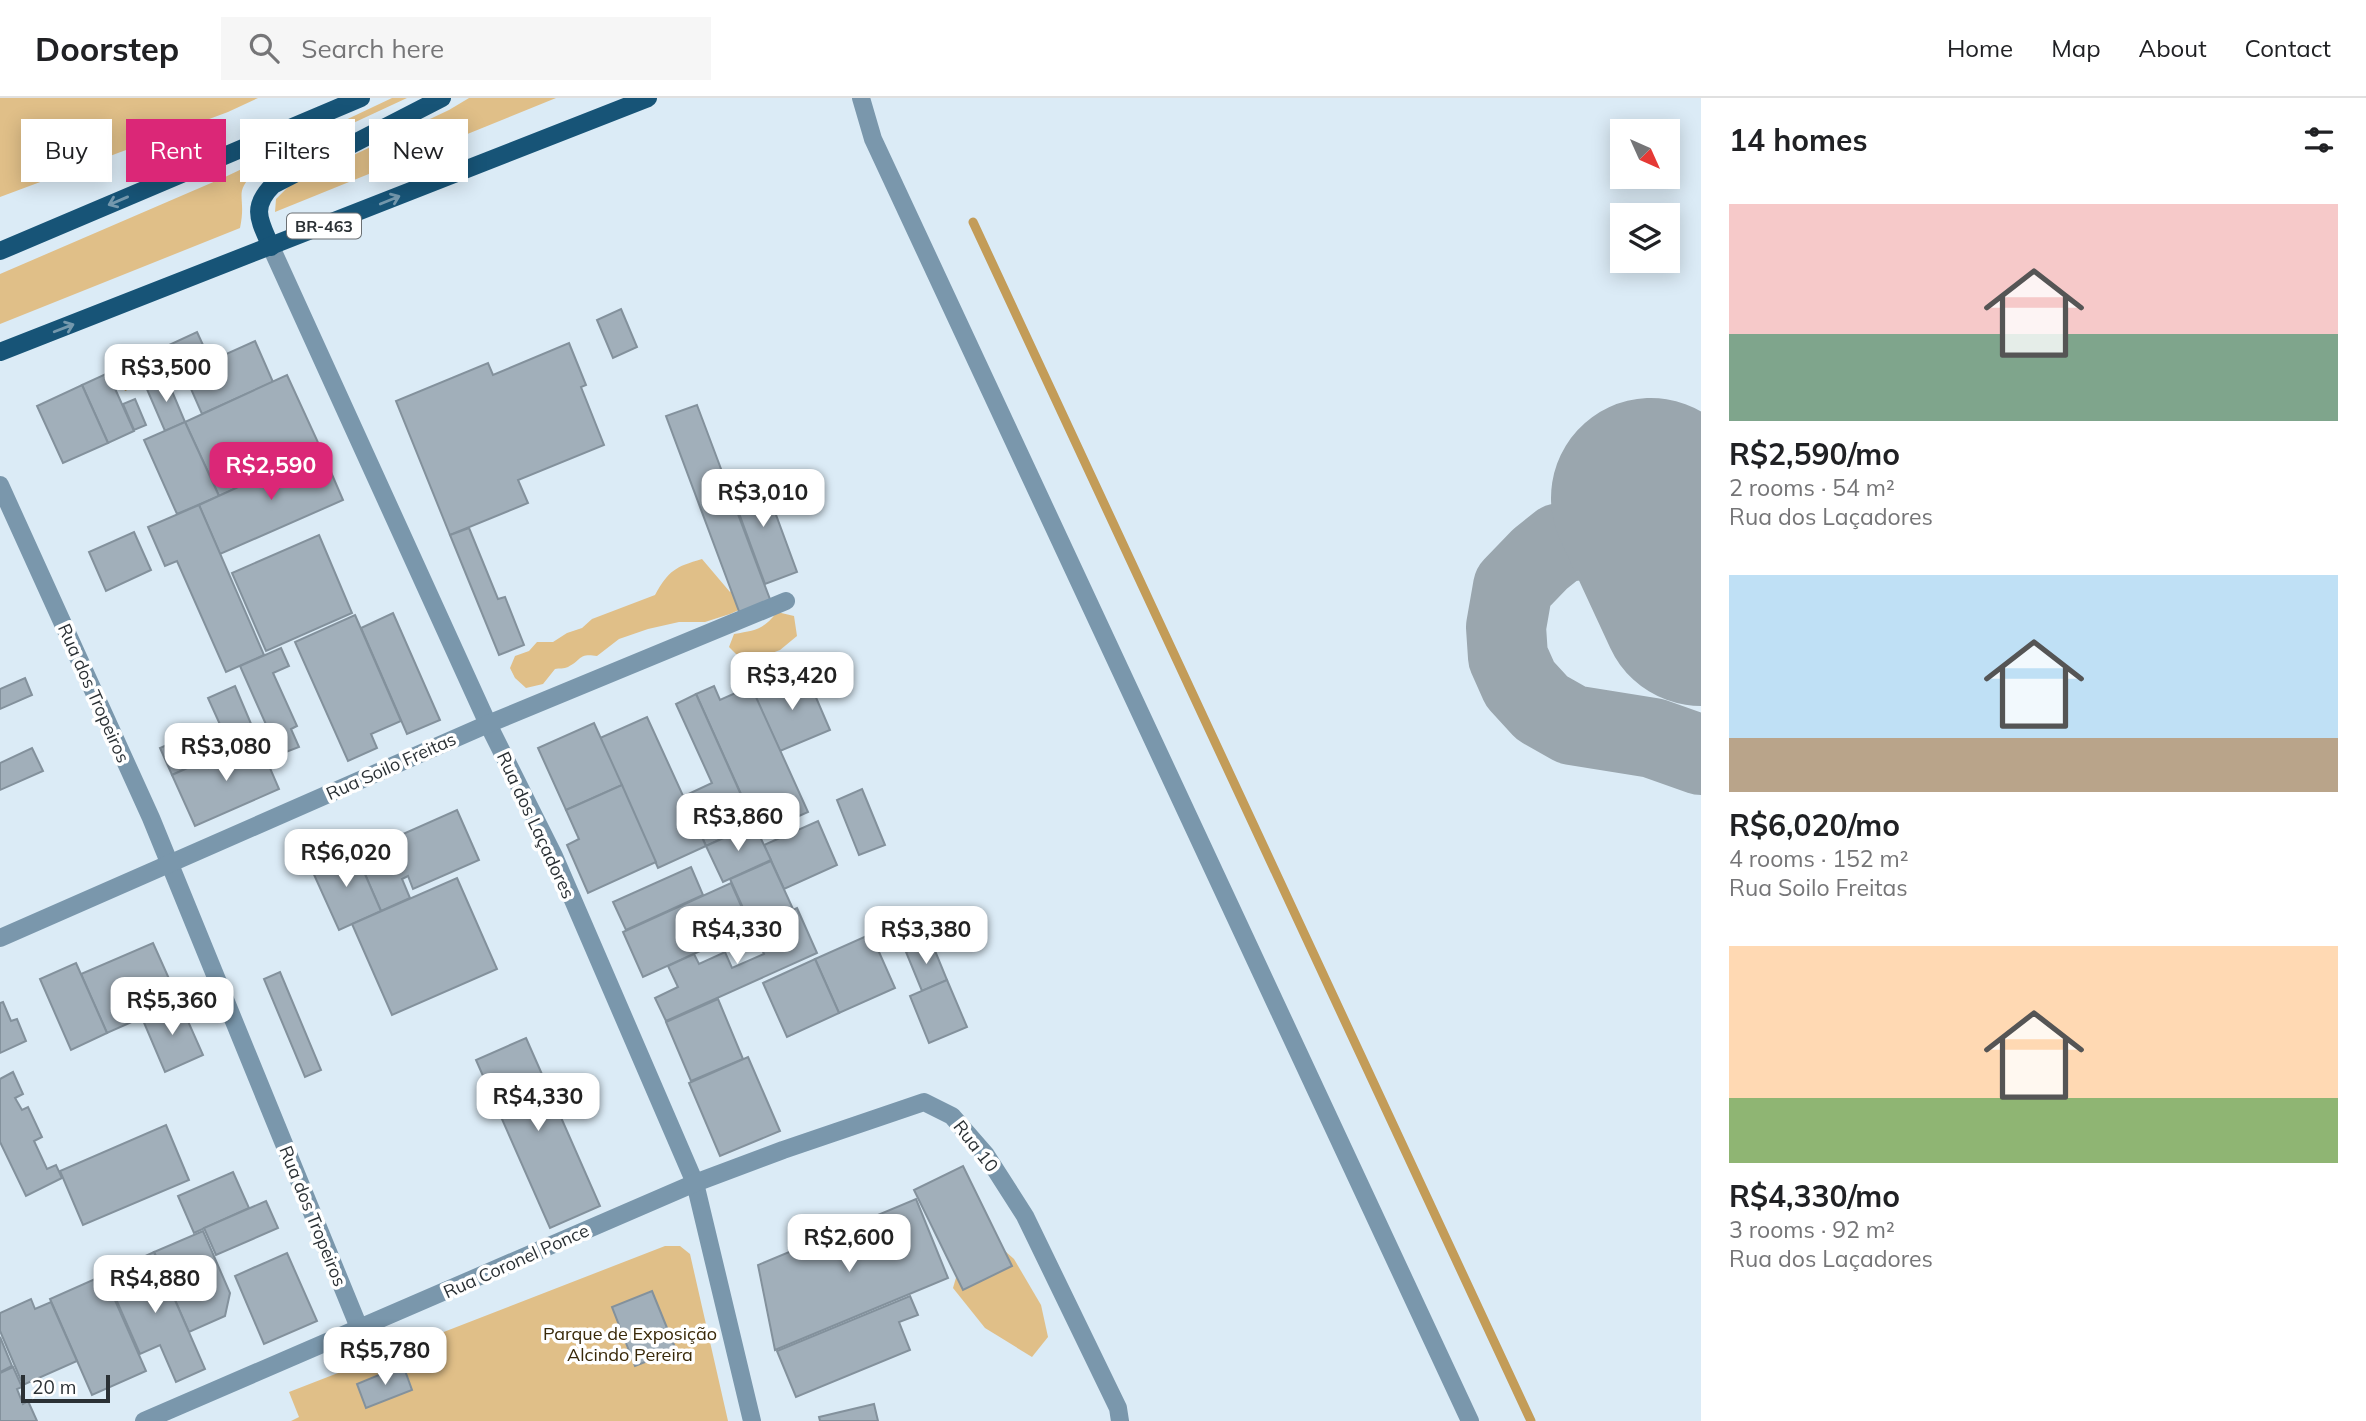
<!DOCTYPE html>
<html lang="en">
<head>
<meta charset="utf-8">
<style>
	body { margin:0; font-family:Mulish,sans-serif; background:#f6f6f6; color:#202124; height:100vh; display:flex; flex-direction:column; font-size:26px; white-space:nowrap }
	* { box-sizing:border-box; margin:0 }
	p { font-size:23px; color:#757577 }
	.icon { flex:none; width:38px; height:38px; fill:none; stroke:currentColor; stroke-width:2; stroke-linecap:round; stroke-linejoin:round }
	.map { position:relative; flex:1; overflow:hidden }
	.drawer { display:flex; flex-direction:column; background:#fff; width:665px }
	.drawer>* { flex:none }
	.hud { position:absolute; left:21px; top:21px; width:665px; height:63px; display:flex; gap:14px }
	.needle { width:46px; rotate:135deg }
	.fabs { position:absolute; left:1610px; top:21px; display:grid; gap:14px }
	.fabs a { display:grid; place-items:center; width:70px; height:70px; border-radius:0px; background:#fff; box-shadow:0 4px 18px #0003; font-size:35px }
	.scale { position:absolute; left:21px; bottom:18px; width:89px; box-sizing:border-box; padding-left:7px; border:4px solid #2b3135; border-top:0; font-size:19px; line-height:24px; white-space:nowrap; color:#2b3135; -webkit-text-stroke:5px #fff; paint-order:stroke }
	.price { position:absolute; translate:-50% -60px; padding:0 16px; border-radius:14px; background:#fff; color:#222; font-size:23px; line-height:46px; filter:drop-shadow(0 2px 4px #0008) }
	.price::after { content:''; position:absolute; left:50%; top:42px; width:21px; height:16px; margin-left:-10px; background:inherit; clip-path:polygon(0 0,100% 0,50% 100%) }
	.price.on { background:#db2777; color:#fff }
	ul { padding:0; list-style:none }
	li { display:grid; align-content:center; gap:14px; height:371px; padding:0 28px }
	li span { display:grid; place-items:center; height:217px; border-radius:0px; color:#555 }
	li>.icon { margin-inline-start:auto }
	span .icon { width:126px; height:126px; fill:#fffc; stroke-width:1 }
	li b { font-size:30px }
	h2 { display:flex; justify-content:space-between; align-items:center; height:84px; padding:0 28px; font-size:30px }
	.pill { padding:0 24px; border-radius:0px; background:#fff; box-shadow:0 4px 18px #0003; font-size:24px; line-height:63px }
	.pill.on { background:#db2777; color:#fff }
	header { display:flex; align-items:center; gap:42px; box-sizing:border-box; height:98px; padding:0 35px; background:#fff; border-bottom:2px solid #e0e0e0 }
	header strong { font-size:33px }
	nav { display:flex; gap:38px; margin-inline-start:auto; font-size:24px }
	.search { width:490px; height:63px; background:#f6f6f6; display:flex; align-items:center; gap:18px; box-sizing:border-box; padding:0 24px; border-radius:0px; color:#757577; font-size:26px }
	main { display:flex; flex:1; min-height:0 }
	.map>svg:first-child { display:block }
	.green { fill:#e0bf88 }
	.water { fill:#c39c58 }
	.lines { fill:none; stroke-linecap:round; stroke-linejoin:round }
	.stream { stroke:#c39c58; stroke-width:9 }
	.taxiway { stroke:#9aa6ae; stroke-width:80 }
	.runway { stroke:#9aa6ae; stroke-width:200 }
	.building { fill:#a1afba; stroke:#83919c; stroke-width:2 }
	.minor { stroke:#7a97ac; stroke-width:18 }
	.major { stroke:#175477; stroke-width:18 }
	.oneway { stroke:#7498ad }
	.labels { text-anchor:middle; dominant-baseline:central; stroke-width:7; stroke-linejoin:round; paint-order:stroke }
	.shield { fill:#fff; stroke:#6b6f72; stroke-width:2 }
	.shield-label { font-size:16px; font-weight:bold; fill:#2b3135 }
	.street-label { font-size:18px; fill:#2b3135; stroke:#fff }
	.park-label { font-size:18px; fill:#392909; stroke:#fff }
</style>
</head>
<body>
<header>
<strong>Doorstep</strong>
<div class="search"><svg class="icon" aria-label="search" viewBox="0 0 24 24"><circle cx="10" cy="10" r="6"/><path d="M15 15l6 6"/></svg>Search here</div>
<nav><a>Home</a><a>Map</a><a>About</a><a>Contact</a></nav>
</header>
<main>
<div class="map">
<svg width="1701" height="1323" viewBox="0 0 1701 1323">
	<rect width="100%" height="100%" fill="#dbebf6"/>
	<g class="green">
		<polygon points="0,0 258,0 228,14 0,99"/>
		<path d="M 392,0 L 407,0 L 265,66 C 228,96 248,93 240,130 L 0,226 L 0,176 L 225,79 Z"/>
		<polygon points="469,0 556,0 275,114 276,101 290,87 449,12"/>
		<path d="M 752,460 L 766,470 L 763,501 L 730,516 L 705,524 L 679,524 L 648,531 L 619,541 L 597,558 C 578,555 582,562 568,569 C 564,571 559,570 555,571 L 543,586 L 526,590 L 515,580 L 510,570 L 515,558 L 529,553 L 537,544 L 553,544 L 567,535 L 582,530 L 592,521 L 655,497 C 669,472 675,469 702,461 L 730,494 Z"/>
		<path d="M 777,514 L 794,518 L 797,538 L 780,552 L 745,565 L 729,549 L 734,536 C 756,532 763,532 777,514 Z"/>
		<polygon points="989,1139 1014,1161 1041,1207 1048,1239 1032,1259 985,1230 953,1190 963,1156"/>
		<polygon points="665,1148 680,1148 690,1156 728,1323 291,1323 299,1319 289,1294"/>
	</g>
	<polygon class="water" points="158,253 167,275 125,293 116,271"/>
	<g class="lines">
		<polyline class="stream" points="973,124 1531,1323"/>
		<polyline class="taxiway" points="1665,430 1560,445 1540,461 1513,489 1506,529 1508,559 1520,586 1542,610 1572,627 1653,640 1701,657"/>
		<polyline class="runway" points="1651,400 1701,508"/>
	</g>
	<g class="building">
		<polygon points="621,211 637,249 613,260 597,222"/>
		<polygon points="197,234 203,247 174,260 169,247"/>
		<polygon points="255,243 273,284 202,316 184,275"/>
		<polygon points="569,245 586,287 581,289 604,347 518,382 528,405 450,437 396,303 488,265 493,277"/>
		<polygon points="108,275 134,333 108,345 82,287"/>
		<polygon points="287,277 321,351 219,398 185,324"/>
		<polygon points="166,279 185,324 165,333 146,289"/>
		<polygon points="82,287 108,345 63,365 37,308"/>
		<polygon points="135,301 146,327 134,332 123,306"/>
		<polygon points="697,307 771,504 740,516 666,318"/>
		<polygon points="185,324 219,398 177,416 144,342"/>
		<polygon points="321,351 343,402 220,456 199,407"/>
		<polygon points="761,376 797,474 765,486 729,388"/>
		<polygon points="199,407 264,557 226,574 177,463 165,468 148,429"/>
		<polygon points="469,430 498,501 505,499 524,547 499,557 450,437"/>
		<polygon points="134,434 151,472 106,493 89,454"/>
		<polygon points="319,437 352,515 266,553 232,475"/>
		<polygon points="393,515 440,622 407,636 361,530"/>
		<polygon points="355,517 401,623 371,636 377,650 348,663 295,544"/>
		<polygon points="281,550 289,568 273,575 297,628 291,631 299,649 286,654 278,636 272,640 240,568"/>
		<polygon points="805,574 830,632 780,653 754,596"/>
		<polygon points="25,580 32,597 0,611 0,591"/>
		<polygon points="235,588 257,640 231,651 208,600"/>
		<polygon points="714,588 720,602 751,588 808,714 759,736 696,596"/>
		<polygon points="696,596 754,726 706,748 684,698 712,685 676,606"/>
		<polygon points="647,619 706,748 658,770 600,640"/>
		<polygon points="594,625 622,687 566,712 538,650"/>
		<polygon points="187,638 199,665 172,677 160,650"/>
		<polygon points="257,640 279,691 195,728 172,677 205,662 209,670 225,663 222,655"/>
		<polygon points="32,650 43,673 0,692 0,665"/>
		<polygon points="622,687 656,764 588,795 567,747 579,741 566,712"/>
		<polygon points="862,691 885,747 859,757 837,702"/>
		<polygon points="457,712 479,762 413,791 408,778 402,781 410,800 381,813 354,751 375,742 387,769 403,761 394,740"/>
		<polygon points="818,723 837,767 784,791 764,747"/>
		<polygon points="754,726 771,762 723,784 706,748"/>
		<polygon points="354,751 381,813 339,832 311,770"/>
		<polygon points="771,763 793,811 752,830 730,781"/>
		<polygon points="691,769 703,797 626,832 613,804"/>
		<polygon points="457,780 497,871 392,917 352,826"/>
		<polygon points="731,785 751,830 643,879 623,834"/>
		<polygon points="797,810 817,855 666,923 655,900 678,889 668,868 694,856 699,866 725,854 732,870 764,856 753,830"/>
		<polygon points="871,836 895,890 839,915 815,861"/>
		<polygon points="931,843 947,882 922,893 906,854"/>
		<polygon points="153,845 179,903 107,935 81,876"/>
		<polygon points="815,861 839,915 787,939 763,885"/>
		<polygon points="76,865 107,935 71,952 40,881"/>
		<polygon points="280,874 321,972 305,979 264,881"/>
		<polygon points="947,882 967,929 929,945 910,898"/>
		<polygon points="718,901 743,961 691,983 666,924"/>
		<polygon points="179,903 203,957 165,974 142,920"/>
		<polygon points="3,904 11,923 17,921 26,943 0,955 0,905"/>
		<polygon points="526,940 600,1108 550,1130 476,962"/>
		<polygon points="748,959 780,1033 720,1058 689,985"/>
		<polygon points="13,974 23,996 15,1000 22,1012 28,1009 42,1039 34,1043 47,1071 56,1067 62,1080 26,1098 0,1044 0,981"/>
		<polygon points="166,1027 189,1082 83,1127 60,1073"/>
		<polygon points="963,1068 1012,1168 963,1192 914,1092"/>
		<polygon points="233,1074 249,1110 194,1135 178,1098"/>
		<polygon points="916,1101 948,1180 775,1252 758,1167"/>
		<polygon points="266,1103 278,1130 216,1157 204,1130"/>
		<polygon points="203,1133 230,1195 225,1218 189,1234 154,1154"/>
		<polygon points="154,1154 205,1271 176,1284 160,1247 140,1256 105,1176"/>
		<polygon points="287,1155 317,1223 264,1246 235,1178"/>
		<polygon points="104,1177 146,1273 92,1297 50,1201"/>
		<polygon points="652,1193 676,1252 635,1268 612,1209"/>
		<polygon points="910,1198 918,1217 899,1224 910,1252 796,1299 777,1253"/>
		<polygon points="31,1201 35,1211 51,1204 77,1263 23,1287 0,1233 0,1215"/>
		<polygon points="0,1239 12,1268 0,1274"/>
		<polygon points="403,1267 412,1292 366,1310 357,1286"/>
		<polygon points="13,1269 22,1289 17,1291 23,1306 28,1303 37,1323 0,1323 0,1275"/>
		<polygon points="874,1306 878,1323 820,1323 819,1319"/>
	</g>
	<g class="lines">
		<g class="minor">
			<polyline points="861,0 873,41 1470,1323"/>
			<polyline points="271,149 488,626 554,758 695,1085 752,1323"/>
			<polyline points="0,387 151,720 360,1232"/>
			<polyline points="0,840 488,626 786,503"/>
			<polyline points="144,1323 695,1085 783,1052 924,1004 952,1018 986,1057 1025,1118 1118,1310 1120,1323"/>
		</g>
		<g class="major">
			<path d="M 271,149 C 260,123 250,110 273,87 L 442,0"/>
			<polyline points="0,153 361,0"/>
			<polyline points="0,254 648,0"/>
		</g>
	</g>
	<defs><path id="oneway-shaft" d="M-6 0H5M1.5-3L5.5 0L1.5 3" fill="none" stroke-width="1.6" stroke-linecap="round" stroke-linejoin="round" transform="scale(1.75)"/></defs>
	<g class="oneway">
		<use href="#oneway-shaft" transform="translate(390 102) rotate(-22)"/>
		<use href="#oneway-shaft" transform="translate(118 103) rotate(157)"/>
		<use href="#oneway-shaft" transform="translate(64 230) rotate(-21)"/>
	</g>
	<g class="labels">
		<rect class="shield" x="287" y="115.5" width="74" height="25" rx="5"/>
		<g class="shield-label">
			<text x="324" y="128">BR-463</text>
		</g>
		<g class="street-label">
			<text transform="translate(94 595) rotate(66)">Rua dos Tropeiros</text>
			<text transform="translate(391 668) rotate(-24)">Rua Soilo Freitas</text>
			<text transform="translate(536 727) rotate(65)">Rua dos Laçadores</text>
			<text transform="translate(976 1048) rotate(52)">Rua 10</text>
			<text transform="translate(313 1118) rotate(68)">Rua dos Tropeiros</text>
			<text transform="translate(516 1163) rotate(-24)">Rua Coronel Ponce</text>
		</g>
		<g class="park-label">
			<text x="630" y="1235">Parque de Exposição<tspan x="630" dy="21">Alcindo Pereira</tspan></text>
		</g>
	</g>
</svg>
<div class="fabs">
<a><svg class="needle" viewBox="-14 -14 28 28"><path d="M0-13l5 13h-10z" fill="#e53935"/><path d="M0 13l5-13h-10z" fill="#757577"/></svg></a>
<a><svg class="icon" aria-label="layers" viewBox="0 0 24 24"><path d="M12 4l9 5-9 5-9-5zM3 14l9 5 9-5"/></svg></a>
</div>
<div class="scale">20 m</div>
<b class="price" style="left:166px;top:306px">R$3,500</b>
<b class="price on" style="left:271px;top:404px">R$2,590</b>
<b class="price" style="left:763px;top:431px">R$3,010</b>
<b class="price" style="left:792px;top:614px">R$3,420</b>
<b class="price" style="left:226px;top:685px">R$3,080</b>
<b class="price" style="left:738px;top:755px">R$3,860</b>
<b class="price" style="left:346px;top:791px">R$6,020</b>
<b class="price" style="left:737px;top:868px">R$4,330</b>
<b class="price" style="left:926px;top:868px">R$3,380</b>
<b class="price" style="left:172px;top:939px">R$5,360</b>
<b class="price" style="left:538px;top:1035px">R$4,330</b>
<b class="price" style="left:849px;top:1176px">R$2,600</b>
<b class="price" style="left:155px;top:1217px">R$4,880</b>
<b class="price" style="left:385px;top:1289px">R$5,780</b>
<div class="hud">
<a class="pill">Buy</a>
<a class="pill on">Rent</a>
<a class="pill">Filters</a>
<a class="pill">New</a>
</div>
</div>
<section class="drawer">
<h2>14 homes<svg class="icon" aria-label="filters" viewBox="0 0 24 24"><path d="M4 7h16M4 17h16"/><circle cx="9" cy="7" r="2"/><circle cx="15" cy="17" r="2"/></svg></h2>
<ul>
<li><span style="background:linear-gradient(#f6c9c9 60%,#7fa58c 0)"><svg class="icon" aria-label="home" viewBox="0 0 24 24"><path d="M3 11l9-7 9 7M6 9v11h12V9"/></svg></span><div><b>R$2,590/mo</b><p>2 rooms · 54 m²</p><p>Rua dos Laçadores</p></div></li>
<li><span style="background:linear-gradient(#bfe0f5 75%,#b9a48a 0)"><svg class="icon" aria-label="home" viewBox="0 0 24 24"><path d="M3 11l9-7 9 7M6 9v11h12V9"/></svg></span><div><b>R$6,020/mo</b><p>4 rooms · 152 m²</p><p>Rua Soilo Freitas</p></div></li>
<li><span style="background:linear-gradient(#ffd9b3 70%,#8fb573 0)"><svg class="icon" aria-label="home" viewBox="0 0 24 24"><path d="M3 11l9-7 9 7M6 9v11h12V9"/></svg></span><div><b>R$4,330/mo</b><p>3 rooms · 92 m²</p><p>Rua dos Laçadores</p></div></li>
</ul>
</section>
</main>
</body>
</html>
